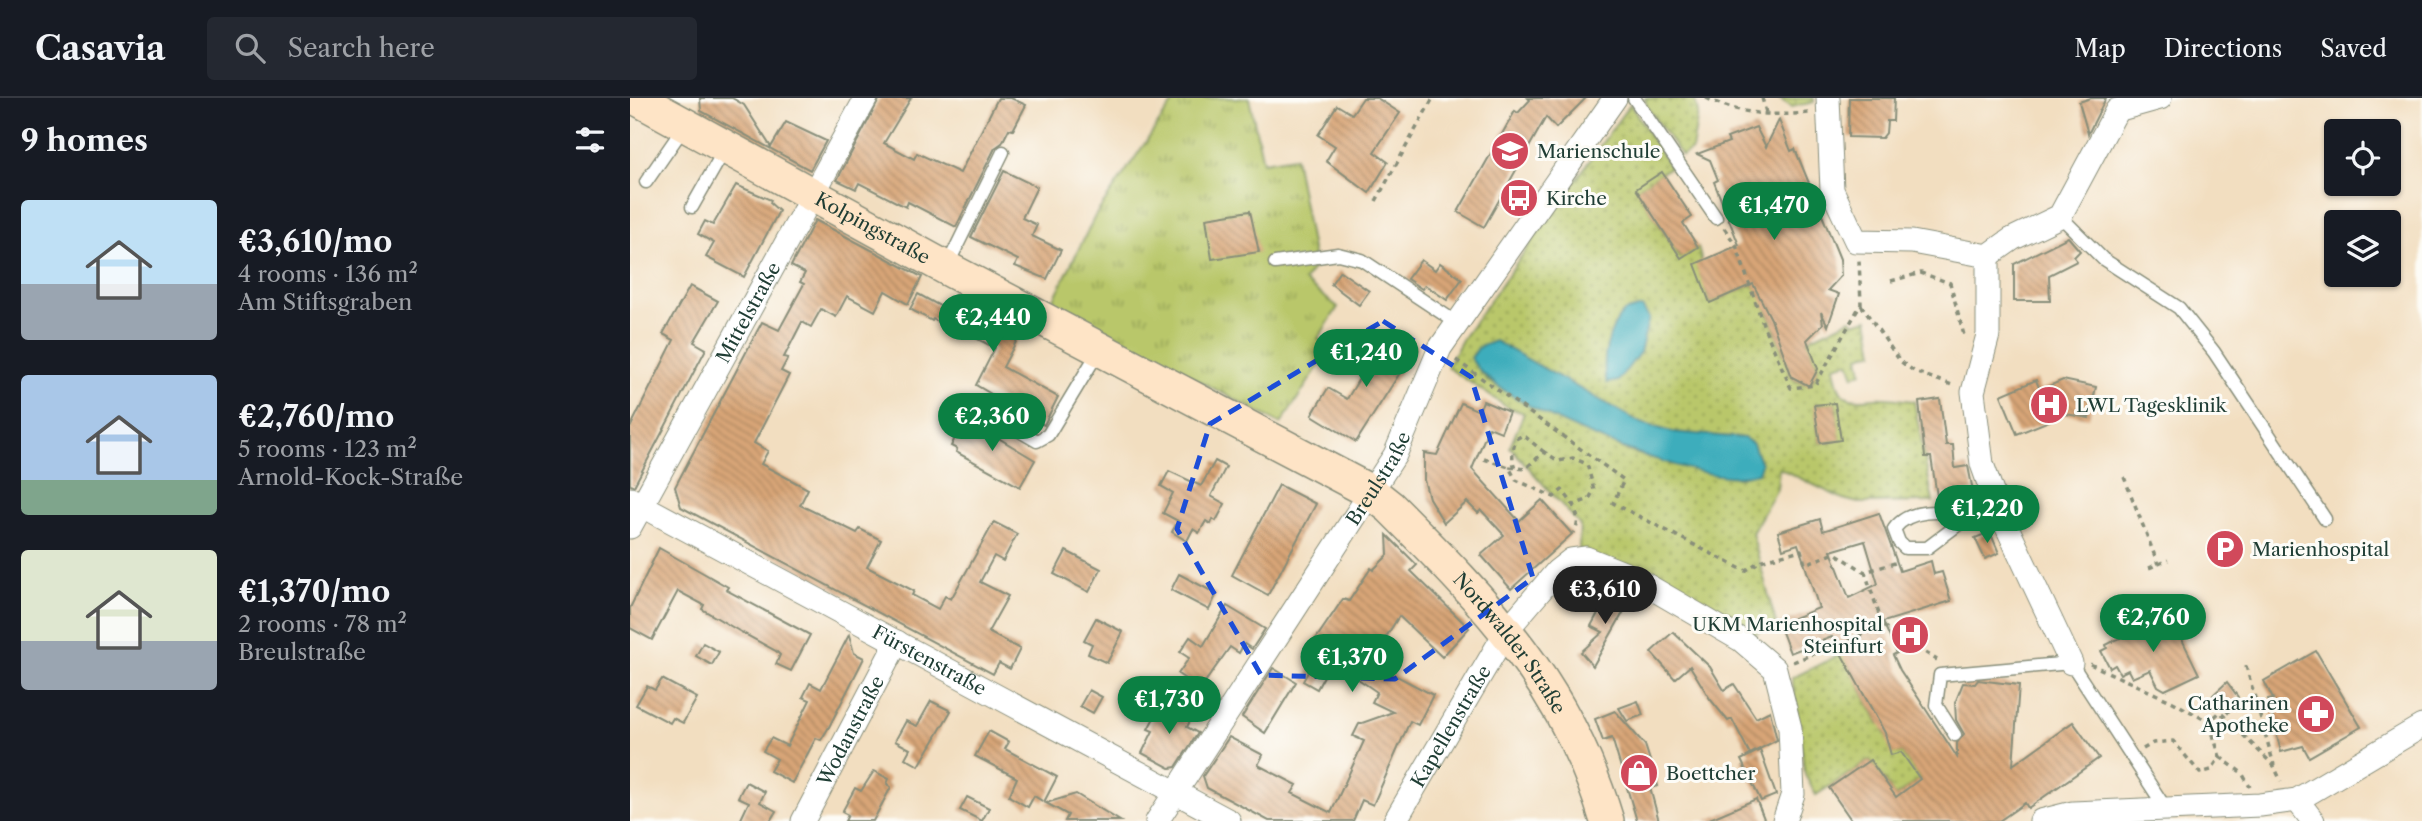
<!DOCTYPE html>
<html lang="en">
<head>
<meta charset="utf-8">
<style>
	body { margin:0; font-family:"Libre Caslon Text",serif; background:#242831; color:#f1f3f6; height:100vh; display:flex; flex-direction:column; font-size:26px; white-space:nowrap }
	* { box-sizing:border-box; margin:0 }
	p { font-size:23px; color:#9ea1a6 }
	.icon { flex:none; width:38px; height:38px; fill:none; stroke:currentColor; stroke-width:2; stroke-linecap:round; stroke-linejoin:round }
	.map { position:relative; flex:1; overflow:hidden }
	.drawer { display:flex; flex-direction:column; background:#171b24; width:630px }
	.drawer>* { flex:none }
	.buttons { position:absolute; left:1694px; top:21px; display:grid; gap:14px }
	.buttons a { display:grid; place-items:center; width:77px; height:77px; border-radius:7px; background:#171b24; box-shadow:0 2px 5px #0004; font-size:35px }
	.price { position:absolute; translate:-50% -60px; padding:0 16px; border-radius:24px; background:#0b8043; color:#fff; font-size:23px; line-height:46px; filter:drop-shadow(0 2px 4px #0008) }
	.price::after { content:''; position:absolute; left:50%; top:42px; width:21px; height:16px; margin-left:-10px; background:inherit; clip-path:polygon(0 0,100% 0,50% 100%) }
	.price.active { background:#222; color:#fff }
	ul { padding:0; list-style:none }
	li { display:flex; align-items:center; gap:21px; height:175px; padding:0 21px }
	li span { display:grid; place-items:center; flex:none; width:196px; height:140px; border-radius:7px; color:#555 }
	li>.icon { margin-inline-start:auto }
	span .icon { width:84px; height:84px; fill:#fffc; stroke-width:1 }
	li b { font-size:30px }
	h2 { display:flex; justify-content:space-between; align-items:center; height:84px; padding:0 21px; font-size:30px }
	header { display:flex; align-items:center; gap:42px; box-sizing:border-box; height:98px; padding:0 35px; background:#171b24; border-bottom:2px solid #363941 }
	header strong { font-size:33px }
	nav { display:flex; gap:38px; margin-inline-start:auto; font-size:24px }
	.search { width:490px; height:63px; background:#242831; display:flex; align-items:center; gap:18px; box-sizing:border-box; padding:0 24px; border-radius:7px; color:#9ea1a6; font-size:26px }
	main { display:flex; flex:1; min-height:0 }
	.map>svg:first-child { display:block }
	.grass { fill:url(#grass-dots); stroke:#6c824f; stroke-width:2; fill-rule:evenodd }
	.park { fill:url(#park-tufts); stroke:#6c824f; stroke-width:2 }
	.water { fill:#3eadbc; stroke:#2e7578; stroke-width:2 }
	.building { fill:url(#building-back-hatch); fill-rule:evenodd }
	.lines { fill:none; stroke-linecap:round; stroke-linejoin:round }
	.lane-casing { stroke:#888e7a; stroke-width:15 }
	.street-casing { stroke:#888e7a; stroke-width:25 }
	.secondary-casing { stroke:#888e7a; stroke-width:36 }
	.path { stroke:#888e7a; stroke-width:3.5; stroke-dasharray:5 5; stroke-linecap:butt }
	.lane { stroke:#fff; stroke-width:12 }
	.street { stroke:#fff; stroke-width:23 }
	.secondary { stroke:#fee4c6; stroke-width:33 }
	.marked { fill:none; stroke:#1d4ed8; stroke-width:5; stroke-dasharray:14 9; stroke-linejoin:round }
	.labels { text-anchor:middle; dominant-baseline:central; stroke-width:6; stroke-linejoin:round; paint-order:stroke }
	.poi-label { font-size:19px; fill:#1f3d34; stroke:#fdfcf7; text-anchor:start }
	.street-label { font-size:19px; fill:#1f3d34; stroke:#fdfcf7 }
</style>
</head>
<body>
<header>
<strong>Casavia</strong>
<div class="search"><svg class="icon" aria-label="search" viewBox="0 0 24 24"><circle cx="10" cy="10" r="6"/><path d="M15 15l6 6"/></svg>Search here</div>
<nav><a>Map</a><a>Directions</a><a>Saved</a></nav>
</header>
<main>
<section class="drawer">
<h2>9 homes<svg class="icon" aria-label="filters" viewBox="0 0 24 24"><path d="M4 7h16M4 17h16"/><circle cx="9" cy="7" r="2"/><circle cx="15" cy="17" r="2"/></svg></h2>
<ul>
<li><span style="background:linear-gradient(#bfe0f5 60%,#9aa5b1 0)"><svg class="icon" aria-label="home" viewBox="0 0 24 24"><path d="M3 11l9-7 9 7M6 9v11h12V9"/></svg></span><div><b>€3,610/mo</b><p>4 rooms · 136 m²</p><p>Am Stiftsgraben</p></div></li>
<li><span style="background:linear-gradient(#a9c7e8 75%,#7fa58c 0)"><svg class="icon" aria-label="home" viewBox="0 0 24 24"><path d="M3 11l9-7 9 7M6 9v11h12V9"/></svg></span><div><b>€2,760/mo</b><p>5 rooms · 123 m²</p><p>Arnold-Kock-Straße</p></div></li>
<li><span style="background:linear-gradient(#dfe7d0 65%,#9aa5b1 0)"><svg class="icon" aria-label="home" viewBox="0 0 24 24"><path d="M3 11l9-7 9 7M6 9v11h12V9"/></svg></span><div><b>€1,370/mo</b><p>2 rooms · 78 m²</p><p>Breulstraße</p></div></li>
</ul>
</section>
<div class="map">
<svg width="1792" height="723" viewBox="0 0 1792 723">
	<defs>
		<pattern id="grass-dots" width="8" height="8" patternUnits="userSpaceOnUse" patternTransform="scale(1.75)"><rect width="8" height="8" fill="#b9c76a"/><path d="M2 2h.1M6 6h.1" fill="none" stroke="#96a358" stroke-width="1.8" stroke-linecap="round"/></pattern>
		<pattern id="park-tufts" width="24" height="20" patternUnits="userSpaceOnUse" patternTransform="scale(1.75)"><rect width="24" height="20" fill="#b9c76a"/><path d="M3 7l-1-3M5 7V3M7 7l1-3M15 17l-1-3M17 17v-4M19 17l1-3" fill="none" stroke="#96a358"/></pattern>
		<pattern id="building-back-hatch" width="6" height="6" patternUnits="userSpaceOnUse" patternTransform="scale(1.75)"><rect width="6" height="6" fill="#d8a577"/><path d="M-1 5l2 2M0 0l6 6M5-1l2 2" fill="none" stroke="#af8862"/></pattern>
	</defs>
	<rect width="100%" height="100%" fill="#fdfcf7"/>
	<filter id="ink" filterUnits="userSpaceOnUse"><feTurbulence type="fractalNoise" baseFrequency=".0143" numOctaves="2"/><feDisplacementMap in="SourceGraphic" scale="14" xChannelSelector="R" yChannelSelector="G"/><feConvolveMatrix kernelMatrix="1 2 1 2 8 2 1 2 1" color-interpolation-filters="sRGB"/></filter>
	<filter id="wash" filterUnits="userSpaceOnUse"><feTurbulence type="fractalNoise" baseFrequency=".00686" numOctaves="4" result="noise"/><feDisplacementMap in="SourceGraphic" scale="28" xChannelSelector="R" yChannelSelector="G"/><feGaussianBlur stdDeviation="1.57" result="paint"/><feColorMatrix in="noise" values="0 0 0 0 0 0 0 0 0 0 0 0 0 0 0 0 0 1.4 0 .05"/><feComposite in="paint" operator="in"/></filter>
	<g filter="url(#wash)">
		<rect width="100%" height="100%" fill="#f2dec0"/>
		<g class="grass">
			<polygon points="1015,0 1065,2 1068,15 1062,52 1052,58 1017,9"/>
			<polygon points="1148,0 1184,0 1184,4 1162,9"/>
			<path d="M 1000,6 L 1040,69 L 1007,91 L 1050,160 L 1068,149 C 1075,168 1072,188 1080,205 L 1123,186 L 1124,189 L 1128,188 L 1163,281 L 1173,286 L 1183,282 L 1185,272 L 1188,271 L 1177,242 L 1221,221 L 1223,225 L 1238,221 L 1244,254 L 1229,258 L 1232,274 L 1224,278 L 1219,264 L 1204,268 C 1208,299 1214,304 1244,300 C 1257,299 1272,302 1284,303 L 1303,404 L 1228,405 L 1213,401 L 1149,370 L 1147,391 L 1122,435 L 1146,526 L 1133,530 L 1123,538 L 949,451 L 950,427 L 880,349 L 894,315 L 877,309 L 817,269 L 833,240 ZM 865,243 L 1011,325 L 1042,334 L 1114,340 L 1123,346 L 1131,366 L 1111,379 L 1096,378 L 1003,355 L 944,329 L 858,283 L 841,260 L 849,249 ZM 1205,305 L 1210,342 L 1190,345 L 1185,307 Z"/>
			<polygon points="1213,555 1249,626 1252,626 1255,636 1258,635 1268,655 1271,654 1290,681 1262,701 1260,690 1240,662 1186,697 1175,677 1162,580"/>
		</g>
		<polygon class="park" points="546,0 619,0 633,64 665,59 685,168 674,183 708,209 688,241 701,249 651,326 422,205 465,118"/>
		<g class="water">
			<path d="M 1012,209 L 1019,220 L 1010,254 L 988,283 L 977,285 C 970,264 979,228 994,214 Z"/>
			<path d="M 865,243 L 1011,325 L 1042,334 L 1114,340 L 1123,346 L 1131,366 L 1128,375 C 1117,378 1107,379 1096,378 C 1042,374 864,308 841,260 L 849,249 Z"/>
		</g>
		<g id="blocks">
			<g class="building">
				<polygon points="70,0 102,0 114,7 141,49 156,24 196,43 180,72 71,13"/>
				<polygon points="250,0 281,0 254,45 284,61 287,55 330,75 368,0 381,0 396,7 383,32 379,31 372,45 365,50 326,129 278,104 276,109 229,85 226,91 207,82"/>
				<polygon points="733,0 747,0 770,15 744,54 758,64 739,95 696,63 705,48 688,37 707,7 722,16"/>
				<polygon points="898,0 956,0 926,30 916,19 854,129 828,114 885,13 888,15 900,2"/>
				<polygon points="1219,0 1264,0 1263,23 1257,23 1256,35 1252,40 1218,39"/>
				<polygon points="1461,0 1476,0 1458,36 1449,4"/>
				<polygon points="1149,22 1161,53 1165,51 1210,161 1211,178 1198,192 1209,196 1198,228 1191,214 1193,226 1177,242 1188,271 1179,288 1162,279 1141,221 1123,186 1080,205 1065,166 1109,147 1084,84 1088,82 1080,62 1067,56 1099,44 1097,40 1126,29 1136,49"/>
				<polygon points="374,73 407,89 392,120 407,127 402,138 431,152 417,181 385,168 388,162 341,139"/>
				<polygon points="1032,74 1062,119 1053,125 1068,149 1051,160 1006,91"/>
				<polygon points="106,87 141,102 140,105 149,113 114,179 76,159 84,145 68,136 75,123 83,127"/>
				<polygon points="620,113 629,154 582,161 576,120"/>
				<polygon points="185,122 292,179 278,206 255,193 245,213 217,198 206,219 191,211 181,229 172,224 154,259 158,260 151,273 159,277 124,345 138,353 131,366 178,391 170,407 227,435 230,431 251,442 237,469 284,493 282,497 308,511 315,498 321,501 364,424 387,436 373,463 364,458 350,484 378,498 358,534 390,551 380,571 369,565 363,576 51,409 45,389 132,224 149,232 174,186 170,184 175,175 161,168"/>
				<polygon points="1438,139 1450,153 1444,159 1447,163 1419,177 1420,203 1384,203 1384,166"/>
				<polygon points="791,162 805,172 810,165 832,181 817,202 795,187 792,191 777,181"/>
				<polygon points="710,173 739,193 729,207 701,186"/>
				<polygon points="60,188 88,203 64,244 76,251 4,388 0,387 0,330 44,242 33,236"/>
				<polygon points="288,196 317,212 325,197 392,232 373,269 428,299 414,327 346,287 365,250 321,227 320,230 303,221 302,223 280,211"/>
				<polygon points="759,231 787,248 726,344 682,317 698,290 717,301"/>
				<polygon points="1406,282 1410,292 1433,282 1466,289 1459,320 1436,316 1387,336 1371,297"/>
				<polygon points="1310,301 1316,347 1323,347 1325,370 1338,368 1343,393 1307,398 1301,359 1295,359 1289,304"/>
				<polygon points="853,303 879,314 871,334 859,329 842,371 889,423 912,402 942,436 881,491 851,457 874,437 851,412 848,415 837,404 814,425 799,400 794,382 794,355 807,357 831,305 849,313"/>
				<polygon points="1205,305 1211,342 1190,345 1184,307"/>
				<polygon points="335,320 405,362 390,389 326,354 327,351 321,348"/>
				<polygon points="585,363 596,369 581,398 595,406 586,423 583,421 581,426 576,423 569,435 563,431 557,443 542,434 548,423 533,415 543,395 531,388 539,373 571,388"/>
				<polygon points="649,387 686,406 638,497 602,477"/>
				<path d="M 1249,415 L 1270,473 L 1301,463 L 1304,476 L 1312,474 L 1321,503 L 1253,524 L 1267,555 L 1263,557 L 1270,572 L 1327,659 L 1327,645 L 1334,636 L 1326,622 L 1325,605 L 1333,585 L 1345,586 L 1348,582 L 1389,587 L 1383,667 L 1443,624 L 1469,660 L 1398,710 L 1395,705 L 1369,723 L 1222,723 L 1199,690 L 1240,662 L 1266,699 L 1290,681 L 1271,654 L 1261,657 L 1255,635 L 1202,539 L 1160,555 L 1149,526 L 1189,510 L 1168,446 L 1153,451 L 1148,434 L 1190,421 L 1193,433 ZM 1235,443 L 1248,486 L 1219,500 L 1201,453 Z"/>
				<polygon points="1360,434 1369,455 1355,461 1345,440"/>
				<polygon points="757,437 787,467 781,473 839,530 812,559 769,518 748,552 762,562 755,572 803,597 788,627 780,623 743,707 732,702 723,723 639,723 577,690 573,678 599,639 633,657 628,667 667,687 662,695 701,715 734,643 723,638 729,626 763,614 742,604 747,594 702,563 687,591 673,583 689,554 681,548 713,501 719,503 741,470 743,472 758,457"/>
				<polygon points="29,450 98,489 96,492 180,537 161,573 146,566 150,557 146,553 109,533 72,511 74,507 48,493 22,542 0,530 0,510"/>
				<polygon points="436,453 471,471 459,494 424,476"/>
				<polygon points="549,476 587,496 579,512 541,492"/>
				<polygon points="979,495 998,506 963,568 951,554 973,534 961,528"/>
				<polygon points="597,508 635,531 622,551 614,546 609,555 600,549 570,591 548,576 559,560 550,554 560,539 573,548"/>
				<polygon points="1539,515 1569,576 1535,592 1528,588 1520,572 1502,580 1498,572 1490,576 1485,567 1480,570 1471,553 1477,550 1476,547"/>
				<polygon points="466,520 493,534 477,565 458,556 462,546 454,542"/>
				<polygon points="1043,534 1080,569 1094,592 1104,586 1126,620 1140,613 1147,642 1120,656 1102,621 1098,623 1080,601 1060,568 1045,581 1021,554"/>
				<polygon points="219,537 224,555 234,560 199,629 191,642 186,640 162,685 140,673 147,661 133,653 141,640 157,648 180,602 173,599 180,585 191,591"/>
				<polygon points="73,545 89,554 82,567 66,558"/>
				<polygon points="1686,553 1731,629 1679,659 1673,648 1651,654 1638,602 1643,601 1634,583"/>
				<polygon points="643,570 666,584 635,635 612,619"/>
				<polygon points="32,581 67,600 53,625 43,620 40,625 6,607 17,588 25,592"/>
				<polygon points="1597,584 1608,599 1598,615 1583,597"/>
				<polygon points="459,592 472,599 463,615 450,608"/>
				<polygon points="301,603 321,613 289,668 275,660 280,651 265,643 276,623 287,628"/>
				<polygon points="533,603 562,619 557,629 568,635 546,669 540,670 512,655 523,633 518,631"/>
				<polygon points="1008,603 1013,617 997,623 989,610"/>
				<polygon points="985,613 1015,647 1028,688 1020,690 1029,723 1007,723 982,640 973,643 965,621"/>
				<polygon points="359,633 379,644 375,651 427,679 414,704 404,698 398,709 379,698 387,680 345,658"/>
				<polygon points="1130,652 1146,697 1131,703 1111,662"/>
				<polygon points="244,673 259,681 257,686 261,689 243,723 215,723 218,717 212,714 225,690 231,693"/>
				<polygon points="116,684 135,694 130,704 146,713 140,723 110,723 119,704 108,699"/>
				<polygon points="446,696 490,723 435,723 438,717 416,705"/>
				<polygon points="337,699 359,710 352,723 330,712"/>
				<polygon points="1126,701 1135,723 1075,723"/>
			</g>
		</g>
	</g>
	<g filter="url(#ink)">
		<use href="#blocks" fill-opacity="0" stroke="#888e7a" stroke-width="2"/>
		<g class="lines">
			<defs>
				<g id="lane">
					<polyline points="1004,0 1086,120"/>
					<polyline points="16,84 54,29"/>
					<polyline points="62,109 95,51"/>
					<polyline points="1430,118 1473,161 1549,210 1584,254 1695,421"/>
					<polyline points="645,165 708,156 732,162 827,225"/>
					<polyline points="316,170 373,54"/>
					<polyline points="350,310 407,343 418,337 470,251"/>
					<path d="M 1341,417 C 1315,414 1281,408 1264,431 L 1269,444 L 1275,450 L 1297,450 L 1341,417 L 1367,408"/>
					<polyline points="1325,637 1306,607 1310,577 1441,565 1536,711"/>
				</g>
				<g id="street">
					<polyline points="1198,0 1202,92 1226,143 1282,144 1358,158"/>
					<polyline points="1358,158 1358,237 1343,294 1352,366 1367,408 1441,565"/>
					<polyline points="1358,158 1382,141 1430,118 1487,12 1530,0"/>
					<path id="s1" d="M 0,401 L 599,723"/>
					<path id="s2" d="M 0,429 L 236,0"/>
					<polyline points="1667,702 1683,723"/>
					<path id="s3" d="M 173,723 L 267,544"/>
					<path id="s4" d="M 527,723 L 765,357 L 810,250 L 985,0"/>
					<path id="s5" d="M 765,723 L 877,532 L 927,473 L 941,462 L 956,460 L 1001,478 L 1111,542 L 1145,571 L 1160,630 L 1163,696 L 1154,723"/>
					<polyline points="1411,723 1443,715 1630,707 1667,702 1792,628"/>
				</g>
				<g id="secondary">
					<path id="s6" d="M 6,0 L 316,170 L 741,394 L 760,409 C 858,507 936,586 977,723"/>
				</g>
			</defs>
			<use href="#lane" class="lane-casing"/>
			<use href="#street" class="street-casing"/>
			<use href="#secondary" class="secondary-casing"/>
			<g class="path">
				<path d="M 1076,0 C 1111,17 1142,18 1180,15"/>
				<polyline points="1132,0 1137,18"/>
				<polyline points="746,103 803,0"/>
				<polyline points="1094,130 1106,147 1134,229 1161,290 1185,287 1231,206 1229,162"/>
				<polyline points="1261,183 1291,175 1320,185 1335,241"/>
				<polyline points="1231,207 1270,263 1285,274 1325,288"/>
				<polyline points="826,262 994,382 983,405 1115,473 1130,463 1171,452 1175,466 1205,455 1235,474"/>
				<path d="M 854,361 L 879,369 L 886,382 L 924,399 L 932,392 C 943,405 953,419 944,435"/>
				<polyline points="879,369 895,371 914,354 929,363 943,360 957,366 964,392 959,401 944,407"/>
				<path d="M 885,370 C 881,360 883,351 886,341 L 893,337 L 914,354"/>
				<polyline points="1494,379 1528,466"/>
				<polyline points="1519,470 1538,462"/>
				<polyline points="1253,528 1307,562"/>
				<polyline points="1163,564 1253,528 1235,474 1268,464"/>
				<polyline points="1460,566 1543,604 1579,624 1590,614 1644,668 1651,683"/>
				<polyline points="1616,568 1644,667"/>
				<polyline points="1513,651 1523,645 1543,643 1570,675 1581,672 1590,659 1579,624"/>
				<polyline points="1590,659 1612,675 1620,689"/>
			</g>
			<use href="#lane" class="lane"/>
			<use href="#street" class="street"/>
			<use href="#secondary" class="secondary"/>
		</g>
	</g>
	<path class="marked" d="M 753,223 L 841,279 L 903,480 L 765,581 L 631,577 L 547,431 L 580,326 Z"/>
	<defs>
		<symbol id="school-disc" viewBox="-11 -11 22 22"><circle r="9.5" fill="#d1495b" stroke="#fdfcf7"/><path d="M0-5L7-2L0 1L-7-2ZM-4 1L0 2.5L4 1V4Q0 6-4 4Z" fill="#fff"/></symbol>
		<symbol id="bus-disc" viewBox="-11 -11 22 22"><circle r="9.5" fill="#d1495b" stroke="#fdfcf7"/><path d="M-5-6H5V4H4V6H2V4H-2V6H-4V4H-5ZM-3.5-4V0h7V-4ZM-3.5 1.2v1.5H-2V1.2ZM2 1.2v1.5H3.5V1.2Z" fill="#fff"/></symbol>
		<symbol id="hospital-disc" viewBox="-11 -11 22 22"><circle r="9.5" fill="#d1495b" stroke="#fdfcf7"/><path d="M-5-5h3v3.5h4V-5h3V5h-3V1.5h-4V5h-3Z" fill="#fff"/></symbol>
		<symbol id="parking-disc" viewBox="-11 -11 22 22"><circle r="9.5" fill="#d1495b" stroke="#fdfcf7"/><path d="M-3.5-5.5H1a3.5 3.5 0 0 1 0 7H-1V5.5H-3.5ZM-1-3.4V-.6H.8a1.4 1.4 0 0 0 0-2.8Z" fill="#fff"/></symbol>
		<symbol id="pharmacy-disc" viewBox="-11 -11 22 22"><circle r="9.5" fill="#d1495b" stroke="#fdfcf7"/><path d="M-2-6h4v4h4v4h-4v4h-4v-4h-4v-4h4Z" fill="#fff"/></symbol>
		<symbol id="shop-disc" viewBox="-11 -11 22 22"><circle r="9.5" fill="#d1495b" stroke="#fdfcf7"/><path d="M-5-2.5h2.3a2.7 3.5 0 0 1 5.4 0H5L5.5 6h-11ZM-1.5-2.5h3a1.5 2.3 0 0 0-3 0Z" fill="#fff"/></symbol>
	</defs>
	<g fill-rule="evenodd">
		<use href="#school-disc" x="858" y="31" width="44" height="44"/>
		<use href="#bus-disc" x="867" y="78" width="44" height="44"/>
		<use href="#hospital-disc" x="1397" y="285" width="44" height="44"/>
		<use href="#parking-disc" x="1573" y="429" width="44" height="44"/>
		<use href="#hospital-disc" x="1258" y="515" width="44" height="44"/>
		<use href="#pharmacy-disc" x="1664" y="594" width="44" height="44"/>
		<use href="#shop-disc" x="987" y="653" width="44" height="44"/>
	</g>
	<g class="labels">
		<g class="poi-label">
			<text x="907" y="53">Marienschule</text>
			<text x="916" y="100">Kirche</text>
			<text x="1446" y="307">LWL Tagesklinik</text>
			<text x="1622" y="451">Marienhospital</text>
			<text x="1253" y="526" text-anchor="end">UKM Marienhospital<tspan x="1253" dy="22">Steinfurt</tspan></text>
			<text x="1659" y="605" text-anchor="end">Catharinen<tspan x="1659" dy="22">Apotheke</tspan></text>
			<text x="1036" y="675">Boettcher</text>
		</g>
		<g class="street-label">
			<text stroke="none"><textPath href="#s6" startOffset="270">Kolpingstraße</textPath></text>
			<text stroke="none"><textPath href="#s2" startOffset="245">Mittelstraße</textPath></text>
			<text stroke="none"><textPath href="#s4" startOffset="408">Breulstraße</textPath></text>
			<text stroke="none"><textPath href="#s6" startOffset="1040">Nordwalder Straße</textPath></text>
			<text stroke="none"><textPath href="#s1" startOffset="340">Fürstenstraße</textPath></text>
			<text stroke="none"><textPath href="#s5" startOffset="110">Kapellenstraße</textPath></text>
			<text stroke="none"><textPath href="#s3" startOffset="102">Wodanstraße</textPath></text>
		</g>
	</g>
</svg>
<div class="buttons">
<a><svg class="icon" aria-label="locate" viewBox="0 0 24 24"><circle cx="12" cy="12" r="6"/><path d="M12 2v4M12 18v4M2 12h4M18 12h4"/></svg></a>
<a><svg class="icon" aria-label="layers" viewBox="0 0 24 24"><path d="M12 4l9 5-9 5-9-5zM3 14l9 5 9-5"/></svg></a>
</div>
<b class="price" style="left:1144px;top:144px">€1,470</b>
<b class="price" style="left:363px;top:256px">€2,440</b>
<b class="price" style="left:736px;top:291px">€1,240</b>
<b class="price" style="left:362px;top:355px">€2,360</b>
<b class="price" style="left:1357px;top:447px">€1,220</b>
<b class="price active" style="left:975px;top:528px">€3,610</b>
<b class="price" style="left:1523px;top:556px">€2,760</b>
<b class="price" style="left:722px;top:596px">€1,370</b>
<b class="price" style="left:539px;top:638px">€1,730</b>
</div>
</main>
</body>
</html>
